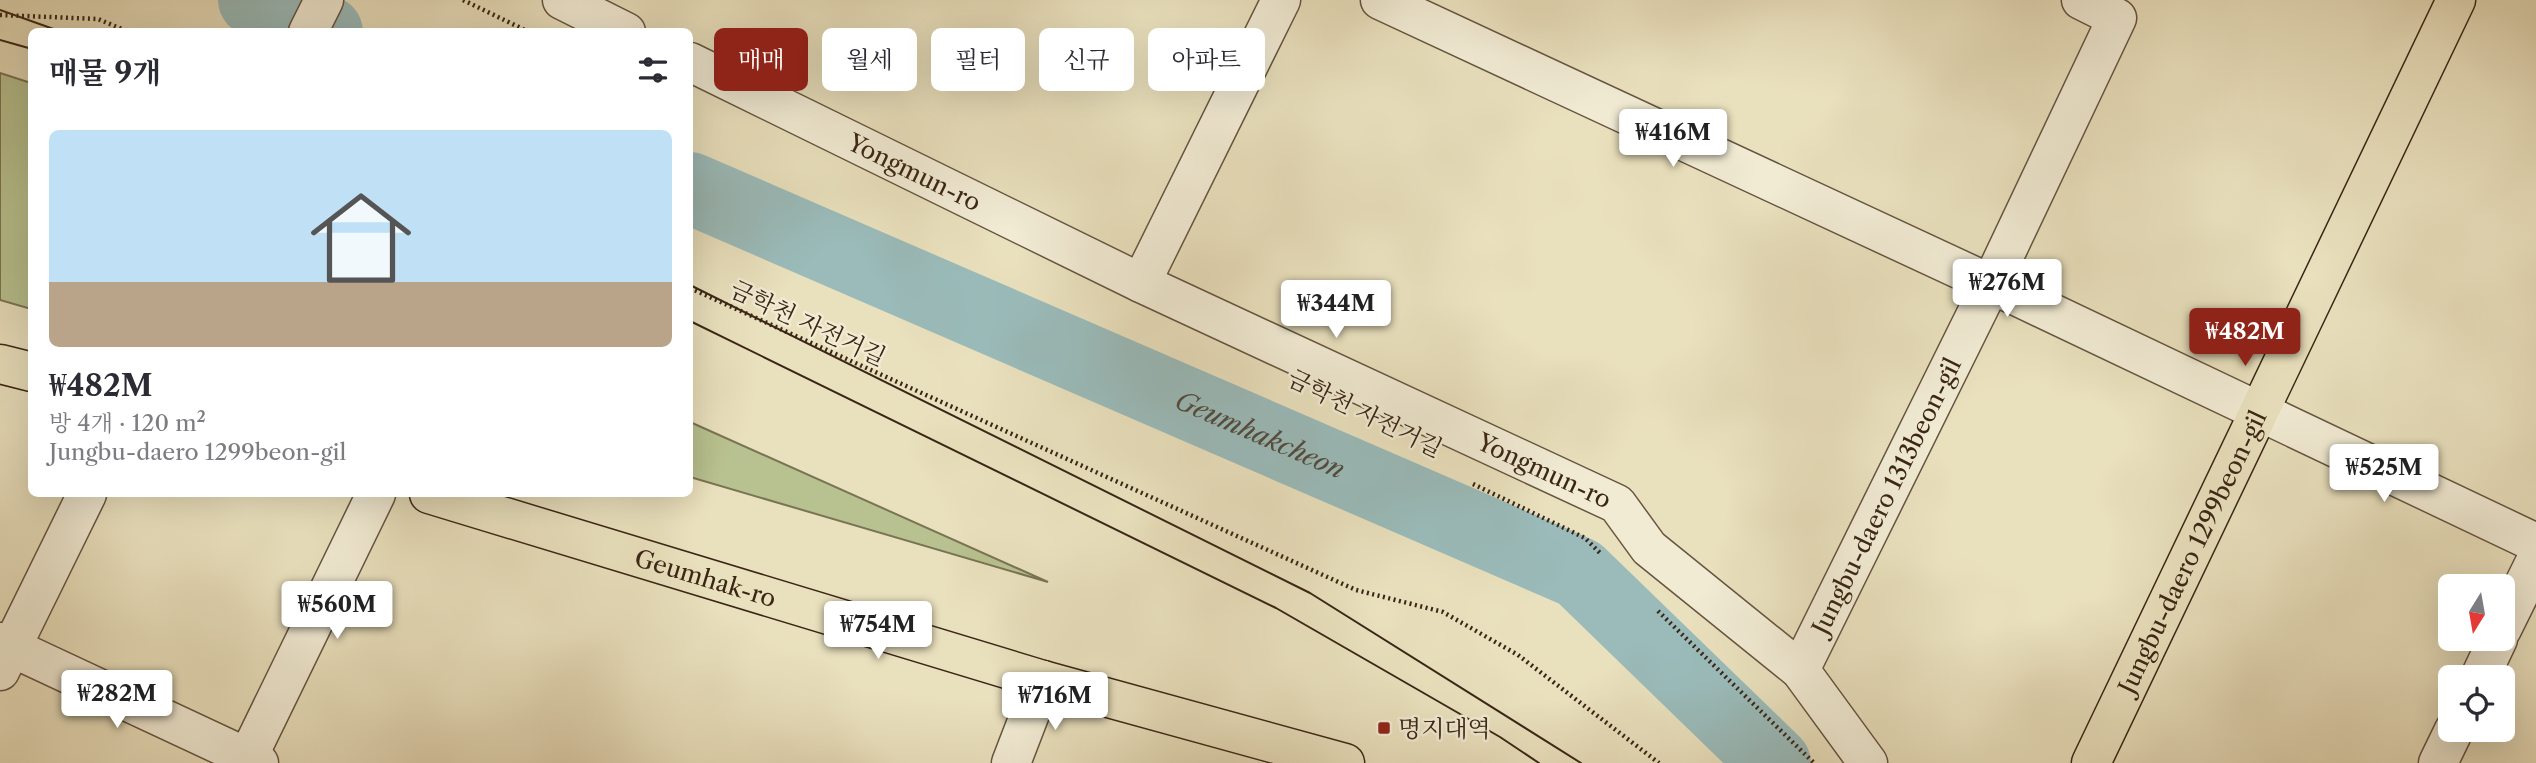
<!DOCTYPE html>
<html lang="ko">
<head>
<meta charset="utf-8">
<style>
	body { margin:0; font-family:"Libre Caslon Text","Noto Serif KR",serif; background:#f2f2f3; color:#2b2b33; height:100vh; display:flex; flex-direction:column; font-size:26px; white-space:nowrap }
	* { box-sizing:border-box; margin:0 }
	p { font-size:23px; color:#7c7c81 }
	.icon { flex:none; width:38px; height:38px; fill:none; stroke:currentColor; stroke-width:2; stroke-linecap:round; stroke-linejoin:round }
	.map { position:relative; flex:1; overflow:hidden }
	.details { position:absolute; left:28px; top:28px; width:665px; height:469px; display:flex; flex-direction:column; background:#fff; border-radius:10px; box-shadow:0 7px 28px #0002 }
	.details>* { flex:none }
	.guide { position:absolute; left:714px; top:28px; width:665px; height:63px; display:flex; gap:14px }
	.needle { width:46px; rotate:191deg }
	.controls { position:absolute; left:2438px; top:574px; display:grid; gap:14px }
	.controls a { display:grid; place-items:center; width:77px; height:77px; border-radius:10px; background:#fff; box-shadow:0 7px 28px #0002; font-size:35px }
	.price { position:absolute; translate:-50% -60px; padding:0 16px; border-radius:7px; background:#fff; color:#222; font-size:23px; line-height:46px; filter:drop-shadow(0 2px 4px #0008) }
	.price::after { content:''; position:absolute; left:50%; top:42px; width:21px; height:16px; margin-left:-10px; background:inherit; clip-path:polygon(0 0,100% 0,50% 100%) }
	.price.current { background:#8f2418; color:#fff }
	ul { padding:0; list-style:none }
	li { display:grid; align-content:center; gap:14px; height:371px; padding:0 21px }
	li span { display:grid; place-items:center; height:217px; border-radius:10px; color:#555 }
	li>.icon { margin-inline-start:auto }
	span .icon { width:126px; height:126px; fill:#fffc; stroke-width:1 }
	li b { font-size:30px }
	h2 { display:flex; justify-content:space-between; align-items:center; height:84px; padding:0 21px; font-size:30px }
	.chip { padding:0 24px; border-radius:10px; background:#fff; box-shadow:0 7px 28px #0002; font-size:24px; line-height:63px }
	.chip.current { background:#8f2418; color:#fff }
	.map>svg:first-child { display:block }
	.green { fill:#b8c290; stroke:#797453; stroke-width:2 }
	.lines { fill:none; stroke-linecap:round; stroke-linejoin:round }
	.river { stroke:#9abbba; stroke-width:72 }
	.minor-casing { stroke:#665440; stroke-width:41 }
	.major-casing { stroke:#3a2616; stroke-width:41 }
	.path { stroke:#3a2616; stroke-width:4.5; stroke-dasharray:2 3.5; stroke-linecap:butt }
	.minor { stroke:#f1ebd4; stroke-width:38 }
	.major { stroke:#e9e0bd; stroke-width:38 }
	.tram { stroke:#3a2616; stroke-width:2 }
	.poi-dot { fill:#8f2418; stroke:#f1ebd4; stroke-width:2.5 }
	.labels { text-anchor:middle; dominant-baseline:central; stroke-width:5; stroke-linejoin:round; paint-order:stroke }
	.street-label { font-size:24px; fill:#3a2616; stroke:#f1ebd4 }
	.poi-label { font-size:24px; fill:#3a2616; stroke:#f1ebd4; text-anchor:start }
	.water-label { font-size:26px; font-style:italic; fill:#524b3f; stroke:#f1ebd4 }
</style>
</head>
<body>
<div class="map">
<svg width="2536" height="763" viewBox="0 0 2536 763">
	<rect width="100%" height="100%" fill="#e9e0bd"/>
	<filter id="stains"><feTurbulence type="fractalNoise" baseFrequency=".00286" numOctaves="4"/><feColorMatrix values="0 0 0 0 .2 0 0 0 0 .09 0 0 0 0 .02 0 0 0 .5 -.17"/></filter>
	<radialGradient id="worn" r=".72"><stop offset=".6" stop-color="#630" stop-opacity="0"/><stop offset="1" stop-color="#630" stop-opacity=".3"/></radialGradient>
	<g class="green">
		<polygon points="0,73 31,83 31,309 0,300"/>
		<polygon points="690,422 1048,582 690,477"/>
	</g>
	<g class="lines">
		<g class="river">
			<polyline points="254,0 327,32"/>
			<path id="s1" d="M 690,188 L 1579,573 L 1775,763"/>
		</g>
		<defs>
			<g id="minor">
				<polyline points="562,0 626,32"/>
				<polyline points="1380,0 1991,284 2536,543"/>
				<polyline points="308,32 324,0"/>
				<path id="s2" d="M 690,62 L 1141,283 L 1617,504 L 1649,548 L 1800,670 L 1868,763"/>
				<polyline points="1141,283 1281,0"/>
				<polyline points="2502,629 2536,560"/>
				<polyline points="0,642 259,763"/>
				<path id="s3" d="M 1800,670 L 1991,284 L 2117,18 L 2081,0"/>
				<polyline points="0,671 87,494"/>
				<polyline points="2480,677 2498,639"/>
				<polyline points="245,763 376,494"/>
				<polyline points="1011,763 1043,680"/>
				<polyline points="2438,763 2454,730"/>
			</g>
			<g id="major">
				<polyline points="0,364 32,372"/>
				<path id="s4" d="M 429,494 L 1043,680 L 1345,763"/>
				<path id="s5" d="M 2091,763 L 2456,0"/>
			</g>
		</defs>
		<use href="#minor" class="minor-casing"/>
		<use href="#major" class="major-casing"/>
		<g class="path">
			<polyline points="463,0 529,32"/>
			<polyline points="0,15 98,19 129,32"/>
			<polyline points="690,288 1356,590 1443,612 1518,655 1659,763"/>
			<polyline points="1473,484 1585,538 1602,555"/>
			<polyline points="1658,611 1814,763"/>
		</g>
		<use href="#minor" class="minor"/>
		<use href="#major" class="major"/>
		<g class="tram">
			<polyline points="0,10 62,32"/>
			<polyline points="0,40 32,49"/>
			<polyline points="690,285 1310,593 1581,763"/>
			<polyline points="690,321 1276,608 1500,737 1539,763"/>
		</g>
	</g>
	<rect class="poi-dot" x="1377" y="721" width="14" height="14" rx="3.5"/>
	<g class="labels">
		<g class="street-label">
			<text stroke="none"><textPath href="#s2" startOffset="250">Yongmun-ro</textPath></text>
			<text transform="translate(808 323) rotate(25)">금학천 자전거길</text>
			<text transform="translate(1365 413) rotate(26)">금학천 자전거길</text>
			<text stroke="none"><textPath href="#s2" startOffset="947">Yongmun-ro</textPath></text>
			<text stroke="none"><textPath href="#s3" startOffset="194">Jungbu-daero 1313beon-gil</textPath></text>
			<text stroke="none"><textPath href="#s5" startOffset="234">Jungbu-daero 1299beon-gil</textPath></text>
			<text stroke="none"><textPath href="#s4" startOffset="289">Geumhak-ro</textPath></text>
		</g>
		<g class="poi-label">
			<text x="1398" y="728">명지대역</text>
		</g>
		<g class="water-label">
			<text stroke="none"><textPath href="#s1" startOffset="621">Geumhakcheon</textPath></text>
		</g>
	</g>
	<rect width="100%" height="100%" filter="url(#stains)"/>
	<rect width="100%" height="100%" fill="url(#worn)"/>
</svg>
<div class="controls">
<a><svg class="needle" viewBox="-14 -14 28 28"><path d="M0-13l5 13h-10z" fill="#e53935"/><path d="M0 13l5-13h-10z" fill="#7c7c81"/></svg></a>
<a><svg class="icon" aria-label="locate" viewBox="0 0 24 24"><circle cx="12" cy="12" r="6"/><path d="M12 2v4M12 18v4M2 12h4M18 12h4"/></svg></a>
</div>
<b class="price" style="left:1673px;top:169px">₩416M</b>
<b class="price" style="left:2007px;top:319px">₩276M</b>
<b class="price" style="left:1336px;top:340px">₩344M</b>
<b class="price current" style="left:2245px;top:368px">₩482M</b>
<b class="price" style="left:2384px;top:504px">₩525M</b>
<b class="price" style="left:337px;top:641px">₩560M</b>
<b class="price" style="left:878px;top:661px">₩754M</b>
<b class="price" style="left:117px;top:730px">₩282M</b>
<b class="price" style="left:1055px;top:732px">₩716M</b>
<div class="guide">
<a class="chip current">매매</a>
<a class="chip">월세</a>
<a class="chip">필터</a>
<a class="chip">신규</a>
<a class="chip">아파트</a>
</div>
<section class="details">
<h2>매물 9개<svg class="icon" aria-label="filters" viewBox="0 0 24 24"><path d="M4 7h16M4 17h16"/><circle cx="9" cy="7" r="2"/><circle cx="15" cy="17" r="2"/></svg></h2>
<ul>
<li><span style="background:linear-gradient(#bfe0f5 70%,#b9a48a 0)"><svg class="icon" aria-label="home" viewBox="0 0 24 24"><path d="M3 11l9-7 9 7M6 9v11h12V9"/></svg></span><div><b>₩482M</b><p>방 4개 · 120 m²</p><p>Jungbu-daero 1299beon-gil</p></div></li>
</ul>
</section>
</div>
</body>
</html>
